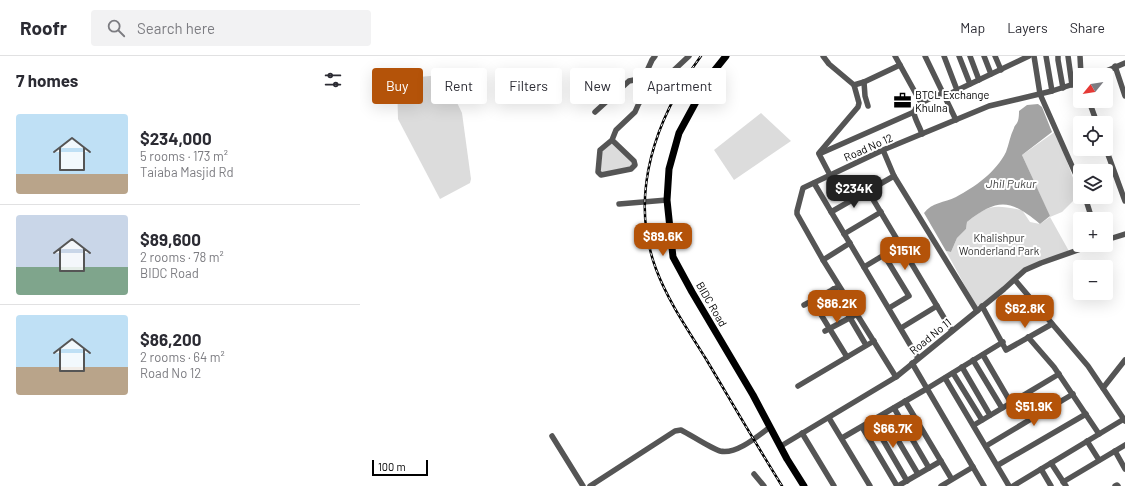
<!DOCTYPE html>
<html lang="en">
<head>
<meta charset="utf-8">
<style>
	body { margin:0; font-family:Barlow,sans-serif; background:#f2f2f3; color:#2b2b33; height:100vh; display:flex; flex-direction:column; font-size:15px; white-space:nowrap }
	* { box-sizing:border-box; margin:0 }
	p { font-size:13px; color:#7c7c81 }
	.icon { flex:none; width:22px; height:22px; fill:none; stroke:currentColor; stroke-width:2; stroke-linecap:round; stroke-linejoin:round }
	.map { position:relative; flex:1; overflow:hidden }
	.panel { display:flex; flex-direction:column; background:#fff; width:360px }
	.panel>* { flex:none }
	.guide { position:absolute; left:12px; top:12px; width:380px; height:36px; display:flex; gap:8px }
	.needle { width:26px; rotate:240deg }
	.tools { position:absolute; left:713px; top:12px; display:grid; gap:8px }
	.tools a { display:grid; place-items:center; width:40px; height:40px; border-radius:4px; background:#fff; box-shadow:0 4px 16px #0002; font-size:20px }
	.scale { position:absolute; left:12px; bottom:10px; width:56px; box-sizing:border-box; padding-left:4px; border:2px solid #000; border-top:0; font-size:11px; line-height:14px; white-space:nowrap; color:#000; -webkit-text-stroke:3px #fff; paint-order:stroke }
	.price { position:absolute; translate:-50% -34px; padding:0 9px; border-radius:8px; background:#b45309; color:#fff; font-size:13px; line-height:26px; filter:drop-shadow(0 1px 2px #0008) }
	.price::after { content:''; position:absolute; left:50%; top:24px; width:12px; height:9px; margin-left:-6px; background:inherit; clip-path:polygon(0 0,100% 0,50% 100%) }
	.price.current { background:#222; color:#fff }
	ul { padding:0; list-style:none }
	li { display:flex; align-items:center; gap:12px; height:100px; padding:0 16px }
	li+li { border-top:1px solid #e1e1e2 }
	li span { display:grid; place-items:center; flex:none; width:112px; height:80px; border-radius:4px; color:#555 }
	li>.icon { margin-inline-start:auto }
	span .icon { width:48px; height:48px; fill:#fffc; stroke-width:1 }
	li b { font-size:17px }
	h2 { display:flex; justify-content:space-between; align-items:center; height:48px; padding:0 16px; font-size:17px }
	.chip { padding:0 14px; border-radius:4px; background:#fff; box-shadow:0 4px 16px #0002; font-size:14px; line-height:36px }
	.chip.current { background:#b45309; color:#fff }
	header { display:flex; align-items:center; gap:24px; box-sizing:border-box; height:56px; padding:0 20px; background:#fff; border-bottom:1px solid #e1e1e2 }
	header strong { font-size:19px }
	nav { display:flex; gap:22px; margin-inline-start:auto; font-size:14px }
	.search { width:280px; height:36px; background:#f2f2f3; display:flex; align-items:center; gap:10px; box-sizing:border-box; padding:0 14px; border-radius:4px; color:#7c7c81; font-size:15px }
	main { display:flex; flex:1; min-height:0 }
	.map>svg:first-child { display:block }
	.green { fill:#dcdcdc }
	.water { fill:#a3a3a3 }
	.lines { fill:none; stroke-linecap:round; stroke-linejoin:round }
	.minor { stroke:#555; stroke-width:5.5 }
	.major { stroke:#000; stroke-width:7 }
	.rail-casing { stroke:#000; stroke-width:2.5 }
	.rail { stroke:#fff; stroke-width:1; stroke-dasharray:3; stroke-linecap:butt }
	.labels { text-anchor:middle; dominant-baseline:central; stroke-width:4; stroke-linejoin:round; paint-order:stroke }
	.poi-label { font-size:11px; fill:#000; stroke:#fff; text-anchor:start }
	.street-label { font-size:11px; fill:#000; stroke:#fff }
	.park-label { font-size:11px; fill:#333; stroke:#fff }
	.water-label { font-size:12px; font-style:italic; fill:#444; stroke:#fff }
</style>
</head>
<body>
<header>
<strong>Roofr</strong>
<div class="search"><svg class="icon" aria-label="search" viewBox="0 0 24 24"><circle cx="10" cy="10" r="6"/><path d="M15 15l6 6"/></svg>Search here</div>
<nav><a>Map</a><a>Layers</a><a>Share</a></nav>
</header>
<main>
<section class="panel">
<h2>7 homes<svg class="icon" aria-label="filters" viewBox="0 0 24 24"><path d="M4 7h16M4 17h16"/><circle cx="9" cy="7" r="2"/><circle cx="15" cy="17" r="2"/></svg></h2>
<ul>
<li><span style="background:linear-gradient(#bfe0f5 75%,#b9a48a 0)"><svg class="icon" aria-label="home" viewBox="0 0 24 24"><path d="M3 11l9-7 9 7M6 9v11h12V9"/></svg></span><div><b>$234,000</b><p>5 rooms · 173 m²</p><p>Taiaba Masjid Rd</p></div></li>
<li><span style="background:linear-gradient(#c9d6e8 65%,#7fa58c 0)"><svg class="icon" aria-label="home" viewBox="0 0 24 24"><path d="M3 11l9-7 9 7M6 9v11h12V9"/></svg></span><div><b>$89,600</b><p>2 rooms · 78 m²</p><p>BIDC Road</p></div></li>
<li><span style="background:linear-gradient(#bfe0f5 65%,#b9a48a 0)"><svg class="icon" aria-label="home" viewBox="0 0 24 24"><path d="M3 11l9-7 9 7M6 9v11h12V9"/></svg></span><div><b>$86,200</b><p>2 rooms · 64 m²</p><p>Road No 12</p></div></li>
</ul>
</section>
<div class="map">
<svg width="765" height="430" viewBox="0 0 765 430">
	<rect width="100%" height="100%" fill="#fff"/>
	<g class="green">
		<polygon points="80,19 86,24 102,57 111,123 110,127 80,143 38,63 37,26 39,23"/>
		<polygon points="401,57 431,85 374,124 354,94"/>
		<path d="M 696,75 L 721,144 L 714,144 L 702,156 L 690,161 L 710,197 L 665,214 L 618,254 L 586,195 L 591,196 L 597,182 L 606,173 L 607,166 C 630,148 633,149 662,154 L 670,166 L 680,168 L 690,161 L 662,99 Z"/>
		<polygon points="252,84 275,109 241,119 240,96"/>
	</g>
	<path class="water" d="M 678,48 L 682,51 L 692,76 L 662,99 L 690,160 L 680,168 C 650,143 638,142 607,166 L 606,173 L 597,182 L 591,196 L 586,195 L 564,157 C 572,146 584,147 596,141 C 615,131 636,116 646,96 C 649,88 650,80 654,72 C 654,70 656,69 657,67 C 659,64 659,58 659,55 L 667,49 Z"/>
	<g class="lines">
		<g class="minor">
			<polyline points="463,0 469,8 494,29 504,26 540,9"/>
			<polyline points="535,0 561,47"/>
			<polyline points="565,0 596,64"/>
			<polyline points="584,0 597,34"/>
			<polyline points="599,0 610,28"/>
			<polyline points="610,0 619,24"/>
			<polyline points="624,0 631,18"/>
			<polyline points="635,0 641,14"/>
			<polyline points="674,0 680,38 720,128"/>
			<polyline points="686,0 692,35"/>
			<polyline points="698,0 698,4 703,32"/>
			<polyline points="708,0 712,29"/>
			<polyline points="720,0 721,19"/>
			<polyline points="755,10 765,40"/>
			<polyline points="737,19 765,7"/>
			<polyline points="504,26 505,40 508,50"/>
			<polyline points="585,40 669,0"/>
			<polyline points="729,45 737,67"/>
			<polyline points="235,56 269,25 279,23 286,17 292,4 295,0"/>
			<path d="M 562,78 C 560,71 555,64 554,57 C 553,48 576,40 584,37"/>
			<polyline points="252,84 274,105 275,109 271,113 241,119 238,116 240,94 252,84 256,74 275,56 279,47 329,0"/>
			<polyline points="746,93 765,145"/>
			<polyline points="523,94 534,120 617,255"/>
			<polyline points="459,97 498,51 499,47 494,29"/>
			<polyline points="470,119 459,98 554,56"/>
			<polyline points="454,127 558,302"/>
			<polyline points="508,135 592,275"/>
			<polyline points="725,141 732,163"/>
			<polyline points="259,148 307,144"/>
			<polyline points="471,156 534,120"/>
			<polyline points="484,178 521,156"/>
			<polyline points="746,184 765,178"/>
			<polyline points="463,204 490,187"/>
			<polyline points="504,211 524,199 549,240 529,252"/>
			<polyline points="655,224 728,310 765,365"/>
			<polyline points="473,233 506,289"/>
			<polyline points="452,244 487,301"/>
			<polyline points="444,249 476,232"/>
			<polyline points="622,250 646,294 692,268"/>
			<polyline points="541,272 577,250"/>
			<polyline points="465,275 497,258"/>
			<polyline points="668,281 694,311 739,378"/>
			<polyline points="623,299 651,347"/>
			<polyline points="613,304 642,352"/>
			<polyline points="552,307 624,430"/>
			<polyline points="602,311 630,359"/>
			<polyline points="593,317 622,364"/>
			<polyline points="536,321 463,204 437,158 437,155 443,132 523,94 629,50 692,35 720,26"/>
			<polyline points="585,322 649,430"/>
			<polyline points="438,330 514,285"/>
			<polyline points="743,332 765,304"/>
			<polyline points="545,345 591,422"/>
			<polyline points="534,352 569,412"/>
			<polyline points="523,359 558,418"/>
			<polyline points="469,362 510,430"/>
			<polyline points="512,365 547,425"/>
			<polyline points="614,369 699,318"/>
			<polyline points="502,371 537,430"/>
			<polyline points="442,377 474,430"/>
			<polyline points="192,380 223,430"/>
			<polyline points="482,382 568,332 643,286"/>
			<polyline points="727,385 739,404"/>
			<polyline points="421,390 536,321 644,233 665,214 681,207 732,189"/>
			<polyline points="626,390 713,338"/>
			<polyline points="755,395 765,413"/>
			<polyline points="691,407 706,430"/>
			<polyline points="638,409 726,358"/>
			<polyline points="681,413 691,430"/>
			<polyline points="394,418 404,430"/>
			<polyline points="703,426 765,389"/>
			<path d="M 230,430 L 315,375 L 321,374 C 331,379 350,392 360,395 C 376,399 398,380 410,371"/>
			<polyline points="538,430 581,405"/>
			<polyline points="581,430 613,411"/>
			<polyline points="653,430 764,363"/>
			<polyline points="755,430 757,429 758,430"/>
		</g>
		<polyline class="major" points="366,0 350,20 319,77 309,113 307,144 313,201 332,236 393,339 427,403 444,430"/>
		<defs>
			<path id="rail" d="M 341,0 C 296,61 268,138 296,213 C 308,245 328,274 346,303 C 371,345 396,388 422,430"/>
		</defs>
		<use href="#rail" class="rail-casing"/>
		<use href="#rail" class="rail"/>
	</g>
	<defs>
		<symbol id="office-bare" viewBox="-9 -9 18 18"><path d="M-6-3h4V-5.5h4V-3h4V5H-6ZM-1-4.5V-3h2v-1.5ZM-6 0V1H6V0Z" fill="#000" stroke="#fff" stroke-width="2.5" paint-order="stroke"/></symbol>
	</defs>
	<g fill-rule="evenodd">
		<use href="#office-bare" x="530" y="32" width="25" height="25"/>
	</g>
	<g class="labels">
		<g class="poi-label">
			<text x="555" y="38">BTCL Exchange<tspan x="555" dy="13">Khulna</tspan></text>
		</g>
		<g class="street-label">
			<text transform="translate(508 91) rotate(-24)">Road No 12</text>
			<text transform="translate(352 248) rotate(60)">BIDC Road</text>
			<text transform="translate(570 280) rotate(-39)">Road No 11</text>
		</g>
		<g class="park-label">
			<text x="639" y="181">Khalishpur<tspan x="639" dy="13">Wonderland Park</tspan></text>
		</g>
		<g class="water-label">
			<text x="651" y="127">Jhil Pukur</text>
		</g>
	</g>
</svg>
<div class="tools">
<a><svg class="needle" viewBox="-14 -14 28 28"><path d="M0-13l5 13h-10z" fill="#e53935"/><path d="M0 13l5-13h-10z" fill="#7c7c81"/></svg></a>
<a><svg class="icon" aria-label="locate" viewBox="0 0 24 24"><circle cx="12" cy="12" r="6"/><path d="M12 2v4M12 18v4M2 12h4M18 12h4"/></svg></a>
<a><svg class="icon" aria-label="layers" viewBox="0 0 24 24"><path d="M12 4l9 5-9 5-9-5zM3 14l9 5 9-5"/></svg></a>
<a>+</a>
<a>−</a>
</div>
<div class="scale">100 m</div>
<b class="price current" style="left:494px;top:153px">$234K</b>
<b class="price" style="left:303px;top:201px">$89.6K</b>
<b class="price" style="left:545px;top:215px">$151K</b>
<b class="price" style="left:477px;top:268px">$86.2K</b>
<b class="price" style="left:665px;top:273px">$62.8K</b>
<b class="price" style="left:674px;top:371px">$51.9K</b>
<b class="price" style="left:533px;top:393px">$66.7K</b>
<div class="guide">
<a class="chip current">Buy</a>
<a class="chip">Rent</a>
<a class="chip">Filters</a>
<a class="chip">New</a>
<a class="chip">Apartment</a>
</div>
</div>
</main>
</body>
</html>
